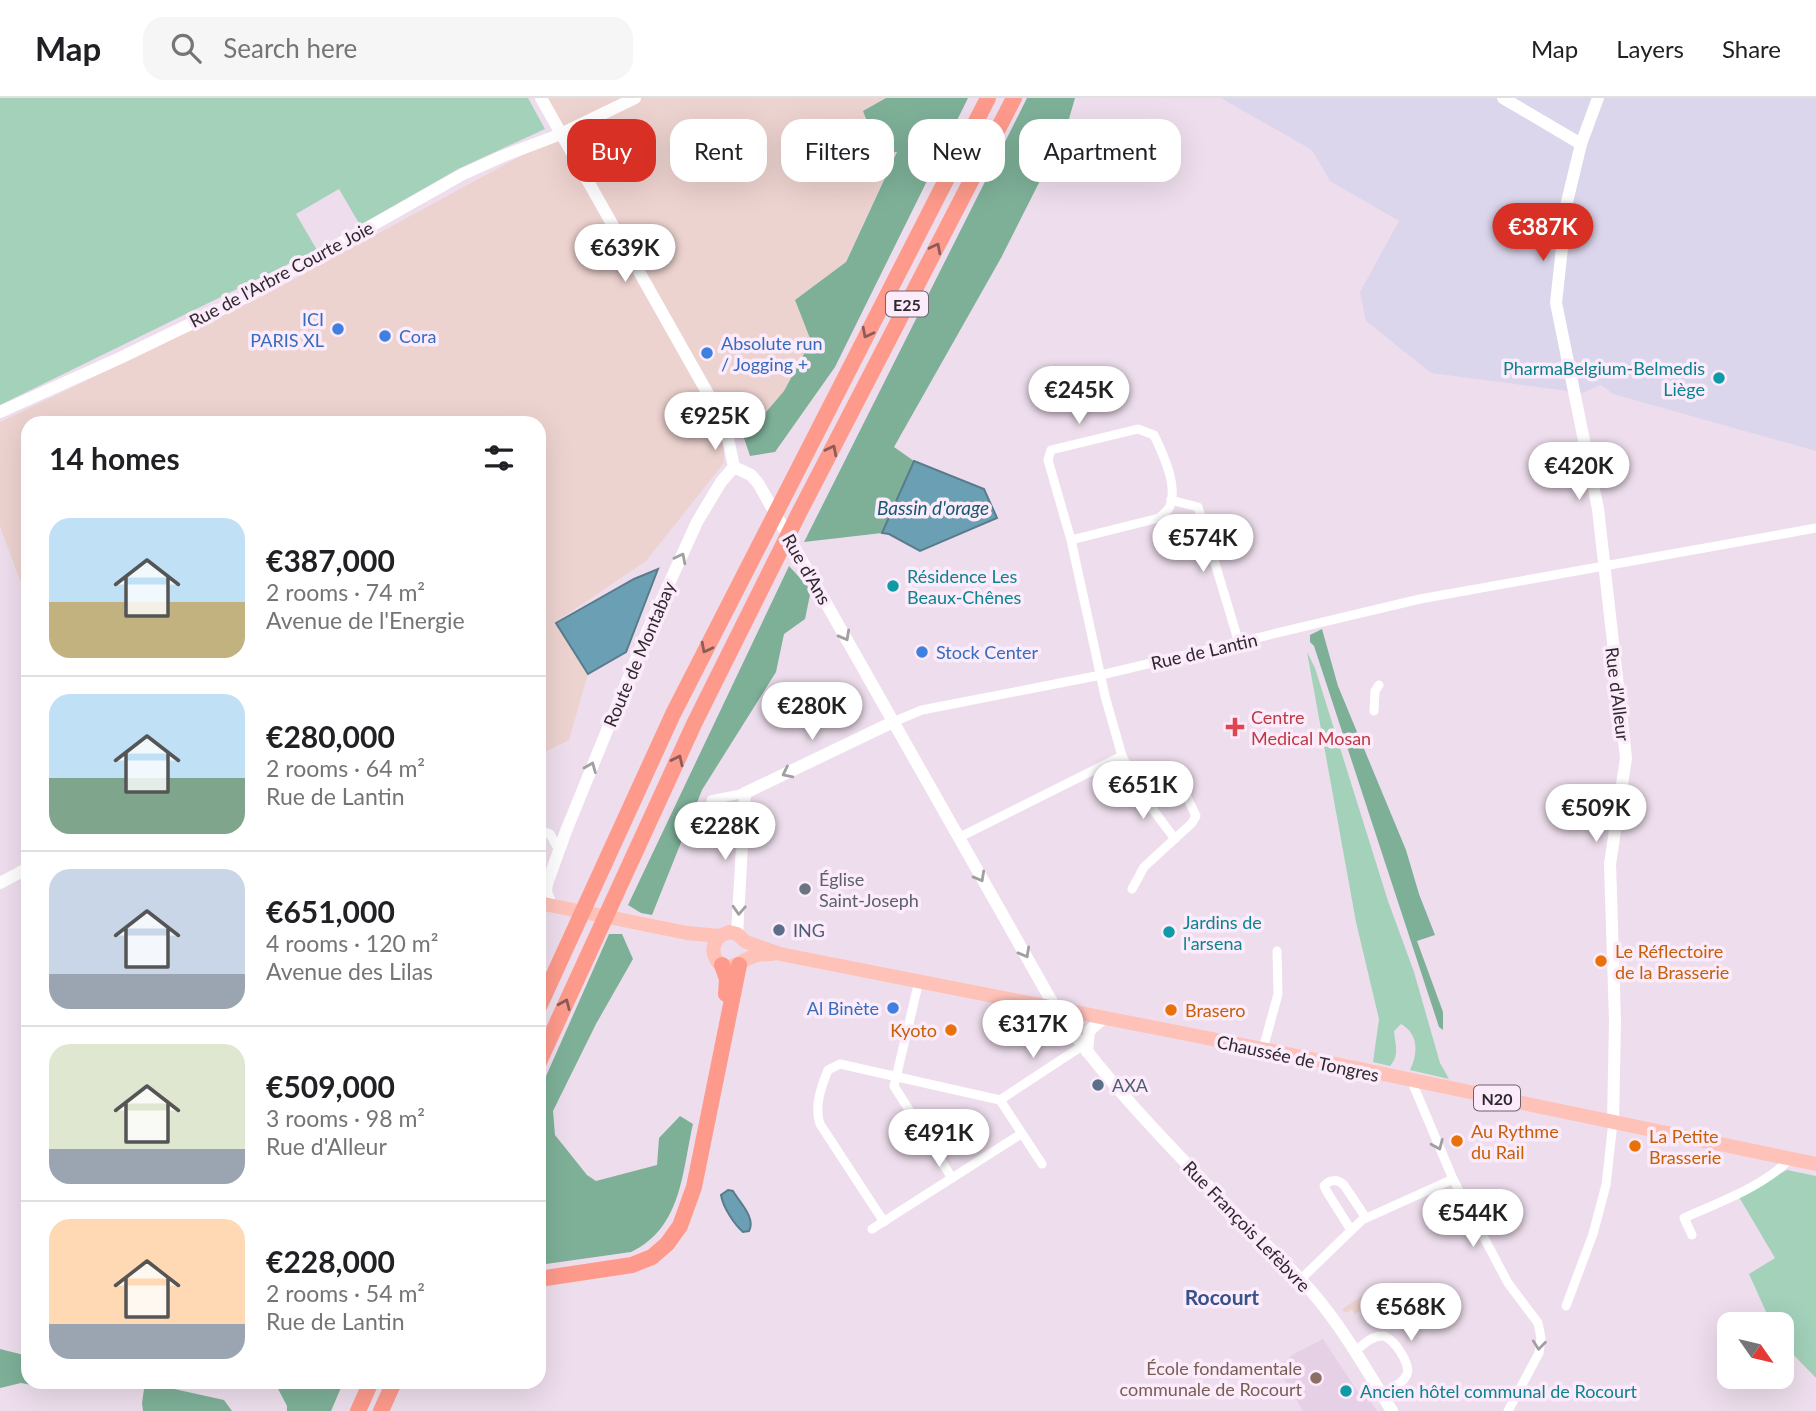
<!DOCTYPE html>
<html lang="en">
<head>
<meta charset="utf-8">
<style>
	body { margin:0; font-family:Lato,sans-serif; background:#f6f6f6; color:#202124; height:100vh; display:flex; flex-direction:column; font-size:26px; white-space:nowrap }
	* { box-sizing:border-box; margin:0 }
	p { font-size:23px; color:#757577 }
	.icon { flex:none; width:38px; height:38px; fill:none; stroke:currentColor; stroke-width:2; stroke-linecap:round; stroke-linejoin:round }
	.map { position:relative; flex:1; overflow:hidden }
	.drawer { position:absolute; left:21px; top:318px; width:525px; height:973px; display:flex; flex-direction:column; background:#fff; border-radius:21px; box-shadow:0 7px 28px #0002 }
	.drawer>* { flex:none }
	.banner { position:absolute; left:567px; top:21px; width:665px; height:63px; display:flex; gap:14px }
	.needle { width:46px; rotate:124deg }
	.controls { position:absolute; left:1717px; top:1214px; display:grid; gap:14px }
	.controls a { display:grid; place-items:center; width:77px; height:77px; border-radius:14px; background:#fff; box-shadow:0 7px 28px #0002; font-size:35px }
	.price { position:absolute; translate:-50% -60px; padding:0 16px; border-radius:24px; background:#fff; color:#222; font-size:23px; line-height:46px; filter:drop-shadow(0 2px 4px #0008) }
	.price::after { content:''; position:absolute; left:50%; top:42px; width:21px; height:16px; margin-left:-10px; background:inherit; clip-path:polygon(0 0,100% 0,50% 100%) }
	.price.on { background:#d93025; color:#fff }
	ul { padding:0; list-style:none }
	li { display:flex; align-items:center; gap:21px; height:175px; padding:0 28px }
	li+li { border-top:2px solid #e0e0e0 }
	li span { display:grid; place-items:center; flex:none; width:196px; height:140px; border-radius:21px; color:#555 }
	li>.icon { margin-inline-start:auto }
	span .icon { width:84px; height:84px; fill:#fffc; stroke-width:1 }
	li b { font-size:30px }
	h2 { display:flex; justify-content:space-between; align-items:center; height:84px; padding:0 28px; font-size:30px }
	.chip { padding:0 24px; border-radius:21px; background:#fff; box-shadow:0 7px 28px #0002; font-size:24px; line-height:63px }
	.chip.on { background:#d93025; color:#fff }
	header { display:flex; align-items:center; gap:42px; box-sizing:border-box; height:98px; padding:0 35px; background:#fff; border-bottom:2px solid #e0e0e0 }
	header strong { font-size:33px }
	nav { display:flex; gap:38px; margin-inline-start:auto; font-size:24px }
	.search { width:490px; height:63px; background:#f6f6f6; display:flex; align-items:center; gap:18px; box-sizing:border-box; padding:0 24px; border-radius:21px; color:#757577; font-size:26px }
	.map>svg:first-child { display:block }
	.commercial { fill:#edd3d0 }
	.industrial { fill:#dbd6ec }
	.built { fill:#e6d0e5 }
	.green { fill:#a3d1ba }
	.forest { fill:#7eb098 }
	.water { fill:#6ba0b4; stroke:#597c8c; stroke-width:2 }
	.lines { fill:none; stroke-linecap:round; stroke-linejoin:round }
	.street { stroke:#fff; stroke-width:9 }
	.secondary { stroke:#fff; stroke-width:12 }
	.primary { stroke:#fec2b9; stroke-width:14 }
	.highway { stroke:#fe9a8b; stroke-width:16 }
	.oneway { stroke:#8c5c58 }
	.oneway2 { stroke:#a19fa1 }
	.shop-dot { fill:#3f7fe0; stroke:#fcebfa; stroke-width:2.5 }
	.culture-dot { fill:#0f9aa8; stroke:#fcebfa; stroke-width:2.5 }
	.health-dot { fill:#e0444e; stroke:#fcebfa; stroke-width:2.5 }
	.worship-dot { fill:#6b7280; stroke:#fcebfa; stroke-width:2.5 }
	.service-dot { fill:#5c6f8a; stroke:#fcebfa; stroke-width:2.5 }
	.food-dot { fill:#e8710a; stroke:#fcebfa; stroke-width:2.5 }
	.education-dot { fill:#8d6e63; stroke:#fcebfa; stroke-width:2.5 }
	.labels { text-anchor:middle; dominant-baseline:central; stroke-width:7; stroke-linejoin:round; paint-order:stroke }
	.shield { fill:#fcebfa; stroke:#6c636c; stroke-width:2 }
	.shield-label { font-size:16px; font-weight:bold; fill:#2f292f }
	.street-label { font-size:18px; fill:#2f292f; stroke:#fcebfa }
	.shop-label { font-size:18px; fill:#366cbe; stroke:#fcebfa; text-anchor:start }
	.culture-label { font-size:18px; fill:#0d838f; stroke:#fcebfa; text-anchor:start }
	.health-label { font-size:18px; fill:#be3a42; stroke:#fcebfa; text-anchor:start }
	.worship-label { font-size:18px; fill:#5b616d; stroke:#fcebfa; text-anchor:start }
	.service-label { font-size:18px; fill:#4e5e75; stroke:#fcebfa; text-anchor:start }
	.food-label { font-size:18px; fill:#c56008; stroke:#fcebfa; text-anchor:start }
	.education-label { font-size:18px; fill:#785e54; stroke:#fcebfa; text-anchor:end }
	.water-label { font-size:19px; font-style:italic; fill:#145a70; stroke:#fcebfa }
	.quarter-label { font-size:21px; font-weight:bold; fill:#36538c; stroke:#fcebfa }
</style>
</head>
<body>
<header>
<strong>Map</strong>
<div class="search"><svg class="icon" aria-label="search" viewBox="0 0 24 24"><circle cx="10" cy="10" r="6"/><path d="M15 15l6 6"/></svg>Search here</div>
<nav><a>Map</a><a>Layers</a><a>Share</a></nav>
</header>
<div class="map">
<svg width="1816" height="1313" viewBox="0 0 1816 1313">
	<rect width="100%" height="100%" fill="#eedeed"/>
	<g class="commercial">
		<polygon points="546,0 889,0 879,53 897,53 845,165 795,202 811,243 784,293 742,343"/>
		<polygon points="561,36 719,327 724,347 724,365 646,463 556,524 588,576 569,642 539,657 539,326 28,326 28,503 0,429 0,324 263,198"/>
		<polygon points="1368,1194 1370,1197 1373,1196 1376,1202 1355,1216 1352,1212 1345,1215 1342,1211"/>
	</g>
	<polygon class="industrial" points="1221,0 1816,0 1816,353 1613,296 1601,287 1582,295 1431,275 1366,223 1360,194 1399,123 1330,83 1312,52"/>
	<polygon class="built" points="1323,1241 1358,1294 1363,1291 1377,1313 1303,1313 1277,1269 1294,1256"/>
	<g class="green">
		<polygon points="0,0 528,0 545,31 458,71 360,127 339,91 296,116 317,152 0,307"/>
		<path d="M 1307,554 L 1315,570 L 1388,803 L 1414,874 L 1440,965 L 1449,981 L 1410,972 C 1418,956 1419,936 1401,926 L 1394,933 C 1395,947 1400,957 1390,968 L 1373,964 L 1379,921 L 1356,824 Z"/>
		<polygon points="1787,1072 1816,1078 1816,1280 1782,1245 1782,1227 1772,1227 1749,1176 1775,1160 1739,1099"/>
	</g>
	<g class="forest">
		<polygon points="886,0 968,0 835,269 775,354 750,358 744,340 784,293 811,243 795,202 846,164 897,54 879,53 863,13"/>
		<polygon points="1027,0 1075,0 1066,31 1001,160 894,349 914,363 882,435 804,444"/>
		<polygon points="789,468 811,492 805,521 784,536 776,574 702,692 652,817 641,815 628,807"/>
		<polygon points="1322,531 1338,588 1406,752 1419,796 1435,837 1417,843 1443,914 1443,932 1439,929 1314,548 1310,544 1310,537"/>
		<path d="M 609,836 L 622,836 L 633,861 L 596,926 L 553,1013 L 555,1037 L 587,1077 L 596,1083 L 657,1067 L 659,1040 L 680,1018 L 693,1026 C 682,1074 682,1130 631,1154 L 539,1167 L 539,994 Z"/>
		<polygon points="0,1251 28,1258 28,1284 63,1285 42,1289 21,1285 0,1290"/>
		<polygon points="114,1285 147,1285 224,1302 232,1313 143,1313 142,1305 144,1291"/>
		<polygon points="275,1285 343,1285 331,1313 287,1313 287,1308"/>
	</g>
	<g class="water">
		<polygon points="914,363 984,391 997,420 920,453 889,436 882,435"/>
		<polygon points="658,471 626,554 588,576 556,525 634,481"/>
		<path d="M 728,1092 L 733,1093 C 740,1105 756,1120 749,1133 L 743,1134 C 734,1126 723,1109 721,1097 Z"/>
	</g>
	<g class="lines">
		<g class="street">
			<polyline points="1171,402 1198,409 1239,545"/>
			<path d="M 1071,442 L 1159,420 C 1163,416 1168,413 1170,408 C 1178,387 1163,356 1154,337 L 1138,331 L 1051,352 L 1048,362 L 1071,442 L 1105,598 L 1122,658 L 1148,705 L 1175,741"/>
			<polyline points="1374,613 1375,593 1379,587"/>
			<polyline points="893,624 922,612 1101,577 1420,501 1816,430"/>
			<polyline points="711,702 745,695"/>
			<polyline points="539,732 550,736 559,752"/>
			<polyline points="958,740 1122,658"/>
			<polyline points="1132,791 1144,769 1192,725 1196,718 1177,678 1166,676 1140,688"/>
			<polyline points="919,883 894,988 952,1080"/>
			<polyline points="1263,951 1278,896 1277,853"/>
			<polyline points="1412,984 1453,1081 1508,1185 1538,1225 1541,1240 1539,1255 1508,1313"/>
			<polyline points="1000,1002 1082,948"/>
			<path d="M 884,1124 L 820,1026 C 814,1009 821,989 828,972 L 840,966 L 1000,1002 L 1042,1066"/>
			<polyline points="872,1131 1021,1036"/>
			<path d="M 1351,1132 L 1327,1094 L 1324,1088 C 1330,1081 1337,1081 1344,1087 L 1366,1120"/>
			<path d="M 1692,1137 L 1684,1120 C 1720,1104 1762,1089 1790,1061"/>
			<polyline points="1300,1182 1362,1122 1453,1081"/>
			<polyline points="1566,1208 1593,1136 1606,1087 1613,1024"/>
			<path d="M 1354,1254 C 1362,1248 1372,1237 1383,1238 C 1393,1239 1411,1266 1407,1276 C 1403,1286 1390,1292 1382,1298"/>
		</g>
		<g class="secondary">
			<path d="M 541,0 L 725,326 L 734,369 L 751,377 L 758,385 L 1056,911 C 1109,988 1176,1055 1241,1122 C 1265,1146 1290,1169 1312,1194 C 1343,1230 1367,1273 1392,1313"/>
			<polyline points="1503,0 1581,46"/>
			<polyline points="1598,0 1581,46 1567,104 1556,205 1598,411 1626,660 1610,766 1615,923 1613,1024"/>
			<polyline points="0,314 120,260 238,203 463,76 503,58 561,36 635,0"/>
			<polyline points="0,785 28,770"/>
			<polyline points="551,807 546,794 547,786 566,733 648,532 697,424 721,384 734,369"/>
			<polyline points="737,836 745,695 893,624"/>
			<polyline points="1087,954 1089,933 1104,920"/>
		</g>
		<g class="primary">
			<polyline points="539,805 687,835 720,838 729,834 737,836 746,844 780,856 1263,951 1816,1066"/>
			<path d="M 720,838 C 715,844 711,850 715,859 C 724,880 741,862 754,858 C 760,856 766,856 772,856"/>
		</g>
		<g class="highway">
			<polyline points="722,867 727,881 726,896"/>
			<polyline points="539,909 673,616 988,0"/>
			<polyline points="539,964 694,626 800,413 1014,0"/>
			<polyline points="539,1181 632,1167 652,1159 667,1146 680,1128 694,1089 739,867"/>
			<polyline points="358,1313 371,1284"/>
			<polyline points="381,1313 394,1284"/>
		</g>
	</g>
	<defs><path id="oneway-chevron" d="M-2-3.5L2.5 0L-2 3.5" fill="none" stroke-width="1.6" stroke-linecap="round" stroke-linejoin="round" transform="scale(1.75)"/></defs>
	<g class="oneway">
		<use href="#oneway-chevron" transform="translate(936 150) rotate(-63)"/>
		<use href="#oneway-chevron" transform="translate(867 235) rotate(117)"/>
		<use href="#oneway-chevron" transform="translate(832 352) rotate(-63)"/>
		<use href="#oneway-chevron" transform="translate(706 550) rotate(117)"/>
		<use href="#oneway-chevron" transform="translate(678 662) rotate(-65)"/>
		<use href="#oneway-chevron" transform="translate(565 906) rotate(-66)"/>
	</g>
	<g class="oneway2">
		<use href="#oneway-chevron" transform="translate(681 460) rotate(-63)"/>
		<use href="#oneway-chevron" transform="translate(845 538) rotate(61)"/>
		<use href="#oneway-chevron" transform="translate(591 669) rotate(-68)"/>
		<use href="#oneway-chevron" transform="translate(787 675) rotate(154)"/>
		<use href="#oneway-chevron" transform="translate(980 779) rotate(61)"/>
		<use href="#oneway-chevron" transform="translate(739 812) rotate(93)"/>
		<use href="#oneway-chevron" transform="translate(1025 855) rotate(61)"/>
		<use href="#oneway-chevron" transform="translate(1438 1047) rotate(67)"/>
		<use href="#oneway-chevron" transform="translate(1539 1247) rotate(96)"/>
	</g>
	<g class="shop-dot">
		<circle cx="338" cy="231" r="7"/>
		<circle cx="385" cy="238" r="7"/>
		<circle cx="707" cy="255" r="7"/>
		<circle cx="922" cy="554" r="7"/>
		<circle cx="893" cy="910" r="7"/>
	</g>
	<g class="culture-dot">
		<circle cx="1719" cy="280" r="7"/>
		<circle cx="893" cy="488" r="7"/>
		<circle cx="1169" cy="834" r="7"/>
		<circle cx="1346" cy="1293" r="7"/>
	</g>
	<path class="health-dot" d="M1231.5 618.5h7v7h7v7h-7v7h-7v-7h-7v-7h7z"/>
	<circle class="worship-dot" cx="805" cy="791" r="7"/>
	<g class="service-dot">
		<circle cx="779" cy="832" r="7"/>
		<circle cx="1098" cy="987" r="7"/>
	</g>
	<g class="food-dot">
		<circle cx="1601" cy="863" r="7"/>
		<circle cx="1171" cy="912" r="7"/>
		<circle cx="951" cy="932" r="7"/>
		<circle cx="1457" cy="1043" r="7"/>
		<circle cx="1635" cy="1048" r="7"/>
	</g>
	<circle class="education-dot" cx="1316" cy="1280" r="7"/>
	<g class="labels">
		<g class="shield">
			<rect x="886" y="193.5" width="42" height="25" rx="5"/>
			<rect x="1474" y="987.5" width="46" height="25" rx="5"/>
		</g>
		<g class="shield-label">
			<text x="907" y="206">E25</text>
			<text x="1497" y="1000">N20</text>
		</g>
		<g class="street-label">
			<text transform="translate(281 176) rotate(-28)">Rue de l'Arbre Courte Joie</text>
			<text transform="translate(807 471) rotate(60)">Rue d'Ans</text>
			<text transform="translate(1204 553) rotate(-13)">Rue de Lantin</text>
			<text transform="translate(639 556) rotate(-67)">Route de Montabay</text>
			<text transform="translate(1618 596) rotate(83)">Rue d'Alleur</text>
			<text transform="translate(1298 960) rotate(12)">Chaussée de Tongres</text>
			<text transform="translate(1247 1128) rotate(46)">Rue François Lefèbvre</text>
		</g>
		<g class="shop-label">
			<text x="324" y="221" text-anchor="end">ICI<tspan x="324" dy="21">PARIS XL</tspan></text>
			<text x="399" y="238">Cora</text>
			<text x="721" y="245">Absolute run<tspan x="721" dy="21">/ Jogging +</tspan></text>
			<text x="936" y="554">Stock Center</text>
			<text x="879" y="910" text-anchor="end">Al Binète</text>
		</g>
		<g class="culture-label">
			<text x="1705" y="270" text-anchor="end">PharmaBelgium-Belmedis<tspan x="1705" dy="21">Liège</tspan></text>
			<text x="907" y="478">Résidence Les<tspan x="907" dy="21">Beaux-Chênes</tspan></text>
			<text x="1183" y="824">Jardins de<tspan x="1183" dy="21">l'arsena</tspan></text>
			<text x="1360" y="1293">Ancien hôtel communal de Rocourt</text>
		</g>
		<g class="health-label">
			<text x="1251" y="619">Centre<tspan x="1251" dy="21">Medical Mosan</tspan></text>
		</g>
		<g class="worship-label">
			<text x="819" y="781">Église<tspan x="819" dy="21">Saint-Joseph</tspan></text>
		</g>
		<g class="service-label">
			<text x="793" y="832">ING</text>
			<text x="1112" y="987">AXA</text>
		</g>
		<g class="food-label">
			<text x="1615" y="853">Le Réflectoire<tspan x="1615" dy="21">de la Brasserie</tspan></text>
			<text x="1185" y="912">Brasero</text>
			<text x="937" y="932" text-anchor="end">Kyoto</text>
			<text x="1471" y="1033">Au Rythme<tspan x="1471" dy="21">du Rail</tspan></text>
			<text x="1649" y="1038">La Petite<tspan x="1649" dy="21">Brasserie</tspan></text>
		</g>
		<g class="education-label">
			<text x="1302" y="1270">École fondamentale<tspan x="1302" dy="21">communale de Rocourt</tspan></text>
		</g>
		<g class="water-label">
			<text x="933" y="409">Bassin d'orage</text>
		</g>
		<g class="quarter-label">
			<text x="1222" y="1198">Rocourt</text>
		</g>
	</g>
</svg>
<div class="controls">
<a><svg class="needle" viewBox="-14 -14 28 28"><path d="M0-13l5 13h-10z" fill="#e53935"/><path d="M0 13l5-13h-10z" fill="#757577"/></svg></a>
</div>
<b class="price on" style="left:1543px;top:165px">€387K</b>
<b class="price" style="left:625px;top:186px">€639K</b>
<b class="price" style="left:1079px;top:328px">€245K</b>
<b class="price" style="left:715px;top:354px">€925K</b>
<b class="price" style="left:1579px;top:404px">€420K</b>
<b class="price" style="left:1203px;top:476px">€574K</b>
<b class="price" style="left:812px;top:644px">€280K</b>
<b class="price" style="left:1143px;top:723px">€651K</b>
<b class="price" style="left:1596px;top:746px">€509K</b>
<b class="price" style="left:725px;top:764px">€228K</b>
<b class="price" style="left:1033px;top:962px">€317K</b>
<b class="price" style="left:939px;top:1071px">€491K</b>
<b class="price" style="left:1473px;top:1151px">€544K</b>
<b class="price" style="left:1411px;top:1245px">€568K</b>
<div class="banner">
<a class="chip on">Buy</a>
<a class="chip">Rent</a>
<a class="chip">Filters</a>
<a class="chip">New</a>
<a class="chip">Apartment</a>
</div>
<section class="drawer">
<h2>14 homes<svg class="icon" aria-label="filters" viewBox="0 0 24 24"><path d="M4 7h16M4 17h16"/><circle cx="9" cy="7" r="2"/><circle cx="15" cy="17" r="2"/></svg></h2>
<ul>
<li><span style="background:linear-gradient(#bfe0f5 60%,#c2b280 0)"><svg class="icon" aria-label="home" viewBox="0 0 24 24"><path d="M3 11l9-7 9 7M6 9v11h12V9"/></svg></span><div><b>€387,000</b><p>2 rooms · 74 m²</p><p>Avenue de l'Energie</p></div></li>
<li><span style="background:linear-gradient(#bfe0f5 60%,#7fa58c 0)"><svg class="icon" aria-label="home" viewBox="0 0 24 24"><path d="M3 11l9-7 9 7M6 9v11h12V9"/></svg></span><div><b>€280,000</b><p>2 rooms · 64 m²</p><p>Rue de Lantin</p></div></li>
<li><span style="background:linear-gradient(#c9d6e8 75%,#9aa5b1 0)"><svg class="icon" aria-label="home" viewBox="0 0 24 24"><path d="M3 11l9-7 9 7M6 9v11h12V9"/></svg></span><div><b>€651,000</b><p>4 rooms · 120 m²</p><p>Avenue des Lilas</p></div></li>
<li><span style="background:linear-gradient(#dfe7d0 75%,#9aa5b1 0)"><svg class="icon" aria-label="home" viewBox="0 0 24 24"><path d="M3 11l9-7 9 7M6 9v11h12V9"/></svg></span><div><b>€509,000</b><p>3 rooms · 98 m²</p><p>Rue d'Alleur</p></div></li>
<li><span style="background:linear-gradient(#ffd9b3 75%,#9aa5b1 0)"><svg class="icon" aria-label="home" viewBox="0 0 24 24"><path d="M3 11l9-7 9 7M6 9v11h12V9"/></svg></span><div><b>€228,000</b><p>2 rooms · 54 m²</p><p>Rue de Lantin</p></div></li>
</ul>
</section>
</div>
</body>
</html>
